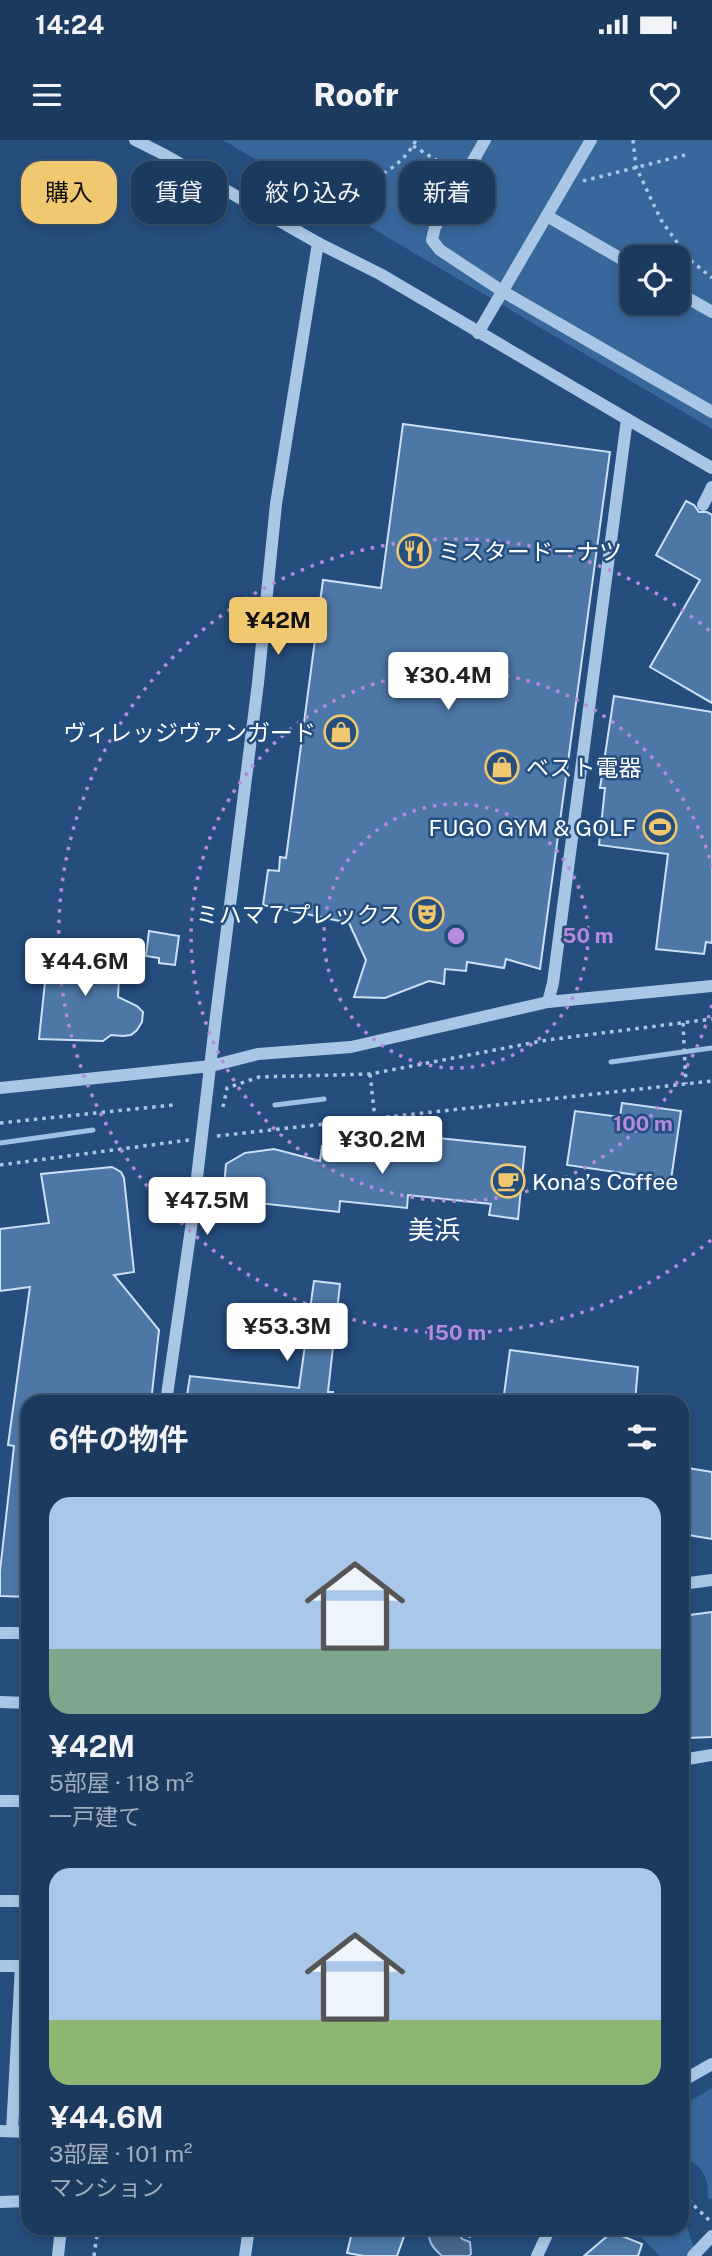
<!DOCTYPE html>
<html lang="ja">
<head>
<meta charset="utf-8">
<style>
	body { margin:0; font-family:"Public Sans","Noto Sans JP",sans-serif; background:#294567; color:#f1f3f6; height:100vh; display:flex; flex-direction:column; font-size:26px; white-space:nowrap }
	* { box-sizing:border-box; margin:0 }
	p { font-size:23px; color:#a0adbc }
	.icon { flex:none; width:38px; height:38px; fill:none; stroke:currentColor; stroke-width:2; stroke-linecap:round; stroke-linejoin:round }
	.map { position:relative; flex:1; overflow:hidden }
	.drawer { position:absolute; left:21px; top:1255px; width:668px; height:840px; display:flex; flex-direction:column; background:#1c3a5e; border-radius:21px; box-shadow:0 4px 10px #0003,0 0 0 2px #3a5473 }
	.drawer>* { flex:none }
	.banner { position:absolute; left:21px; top:21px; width:670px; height:63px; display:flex; gap:14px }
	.buttons { position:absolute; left:620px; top:105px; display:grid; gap:14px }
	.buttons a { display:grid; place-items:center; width:70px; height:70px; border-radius:14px; background:#1c3a5e; box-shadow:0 4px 10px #0003,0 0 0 2px #3a5473; font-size:35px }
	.price { position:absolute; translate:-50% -60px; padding:0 16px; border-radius:7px; background:#fff; color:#222; font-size:23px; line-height:46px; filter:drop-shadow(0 2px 4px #0008) }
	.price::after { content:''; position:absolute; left:50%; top:42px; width:21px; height:16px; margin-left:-10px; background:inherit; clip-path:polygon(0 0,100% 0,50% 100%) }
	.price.selected { background:#efc86f; color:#111 }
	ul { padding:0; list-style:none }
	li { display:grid; align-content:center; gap:14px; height:371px; padding:0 28px }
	li span { display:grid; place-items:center; height:217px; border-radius:21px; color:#555 }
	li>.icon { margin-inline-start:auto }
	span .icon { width:126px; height:126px; fill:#fffc; stroke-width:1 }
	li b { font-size:30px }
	h2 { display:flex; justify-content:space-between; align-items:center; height:84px; padding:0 28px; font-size:30px }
	.chip { padding:0 24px; border-radius:21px; background:#1c3a5e; box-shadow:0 4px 10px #0003,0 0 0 2px #3a5473; font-size:24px; line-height:63px }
	.chip.selected { background:#efc86f; color:#111 }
	.status { display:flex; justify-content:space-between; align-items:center; height:49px; padding:0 35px; background:#1c3a5e; direction:ltr }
	.status svg { height:19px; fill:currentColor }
	header { display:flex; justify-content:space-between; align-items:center; height:91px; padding:0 28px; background:#1c3a5e; font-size:32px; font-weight:800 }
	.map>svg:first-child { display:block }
	.green { fill:#38679c; fill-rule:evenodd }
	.water { fill:#486689; stroke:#9fc1e6; stroke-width:2 }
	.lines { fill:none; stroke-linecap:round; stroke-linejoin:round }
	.stream { stroke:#9fc1e6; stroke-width:5 }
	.building { fill:#4d77a7; stroke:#cde0f5; stroke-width:2 }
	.path { stroke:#aac6e6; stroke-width:3.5; stroke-dasharray:3.5 5; stroke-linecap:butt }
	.minor { stroke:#aac6e6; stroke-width:12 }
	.ring { fill:none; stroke:#b68bdc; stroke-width:3.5; stroke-dasharray:3.5 7 }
	.labels { text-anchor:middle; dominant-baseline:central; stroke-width:5; stroke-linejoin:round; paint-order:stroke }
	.poi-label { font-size:23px; fill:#fff; stroke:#254d7e; text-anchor:start }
	.quarter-label { font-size:26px; fill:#fff; stroke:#254d7e }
	.centre { fill:#b68bdc; stroke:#254d7e; stroke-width:3.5 }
	.ring-label { font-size:21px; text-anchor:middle; font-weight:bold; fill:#b68bdc; stroke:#254d7e; stroke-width:5; stroke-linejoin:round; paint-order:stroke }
</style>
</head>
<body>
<div class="status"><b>14:24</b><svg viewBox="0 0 49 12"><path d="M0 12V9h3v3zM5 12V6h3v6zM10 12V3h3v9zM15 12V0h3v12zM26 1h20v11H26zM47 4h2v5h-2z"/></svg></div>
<header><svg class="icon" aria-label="menu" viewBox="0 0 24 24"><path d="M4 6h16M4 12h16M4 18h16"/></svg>Roofr<svg class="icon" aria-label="heart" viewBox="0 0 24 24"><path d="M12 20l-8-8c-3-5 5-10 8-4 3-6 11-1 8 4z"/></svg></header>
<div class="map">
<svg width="712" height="2116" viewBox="0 0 712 2116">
	<rect width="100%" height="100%" fill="#254d7e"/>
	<g class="green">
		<path d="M 223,0 L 712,0 L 712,289 ZM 632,117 L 677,117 L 677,163 L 632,163 Z"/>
		<path d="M 712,1948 L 712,2059 L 708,2058 C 709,2039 703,2024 682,2018 L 683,1965 Z"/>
		<polygon points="683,2080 685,2080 694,2108 688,2116 660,2116 632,2088 682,2088"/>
	</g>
	<path class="water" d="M 430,2088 L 472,2088 L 473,2092 L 470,2097 L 465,2095 L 462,2089 L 458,2090 L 462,2099 L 470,2102 L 471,2114 L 468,2116 L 442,2116 C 433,2108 426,2100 430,2088 Z"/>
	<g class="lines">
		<g class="stream">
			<polyline points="611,922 712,908"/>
			<polyline points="275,965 324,959"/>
			<polyline points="0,1003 93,990"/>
		</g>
	</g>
	<g class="building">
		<polygon points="403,284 610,312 540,829 506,819 504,828 467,822 466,831 445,829 444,844 429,841 385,858 354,857 366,820 349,783 263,765 268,730 279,731 280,717 286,718 323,440 381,448"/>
		<polygon points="686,361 694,365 699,372 707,372 712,375 712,563 650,527 700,440 656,415"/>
		<polygon points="614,556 712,572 712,803 706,802 704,814 656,809 668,714 599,705 605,648 600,648"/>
		<polygon points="149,791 179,796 175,825 159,823 159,818 146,816"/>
		<polygon points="49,804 120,817 118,857 137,866 143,872 142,882 137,890 131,895 123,896 111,895 103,901 39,899"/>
		<polygon points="622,963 681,971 671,1040 567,1025 575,971 620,977"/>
		<polygon points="410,995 525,1007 518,1079 489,1075 491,1064 408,1055 407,1068 340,1061 339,1072 223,1059 226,1024 245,1013 274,1009 320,1021 322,1006 407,1015"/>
		<polygon points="112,1027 121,1032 124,1038 134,1132 114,1135 159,1190 151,1262 28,1262 28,1457 0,1456 0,1431 14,1306 8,1305 30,1147 0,1151 0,1089 49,1083 41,1034"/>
		<polygon points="314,1141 340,1144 328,1252 333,1252 332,1262 186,1262 190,1236 299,1248"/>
		<polygon points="510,1210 638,1227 635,1262 503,1262"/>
		<polygon points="682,1327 712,1332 712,1399 682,1394"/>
		<polygon points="712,1472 712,1597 686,1598 682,1575 682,1476"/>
		<polygon points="353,2088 407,2088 397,2116 364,2116 347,2113"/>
		<polygon points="612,2092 642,2104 638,2116 584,2116"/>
	</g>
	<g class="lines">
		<g class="path">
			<polyline points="633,0 636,27 661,80 689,119 712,138"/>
			<polyline points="413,6 453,30"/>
			<polyline points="583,41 685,15"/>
			<path d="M 334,85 L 352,47 C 377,39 404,25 416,0"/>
			<polyline points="683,883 686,944"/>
			<polyline points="370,934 375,979"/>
			<polyline points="223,967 227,948 259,937 370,934 547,900 712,879"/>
			<polyline points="0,983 173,965"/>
			<polyline points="217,996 712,941"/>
			<polyline points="0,1025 189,1000"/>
			<polyline points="682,2054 711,2082"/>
			<polyline points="94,2116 98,2088"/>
		</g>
		<g class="minor">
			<polyline points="135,0 163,14 318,103 380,134 627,279 553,843 548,862"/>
			<polyline points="485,0 435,87 432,100 440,110 502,151 712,272"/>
			<polyline points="547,76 632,125"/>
			<polyline points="677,152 712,172"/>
			<polyline points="478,193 591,0"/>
			<polyline points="627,279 712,328"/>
			<polyline points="703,365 712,347"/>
			<polyline points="0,948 211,926 258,914 351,907 548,862 712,846"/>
			<polyline points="166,1262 191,1088 216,876 258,543 276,364 318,103"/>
			<polyline points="682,1444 712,1440"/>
			<polyline points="0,1493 28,1493"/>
			<polyline points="0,1562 28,1563"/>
			<polyline points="682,1620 712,1615"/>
			<polyline points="0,1661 28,1661"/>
			<polyline points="0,1761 28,1761"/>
			<polyline points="0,1826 28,1826"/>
			<polyline points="682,1941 712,1924"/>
			<polyline points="0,1991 28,1992"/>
			<polyline points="12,1991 21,1826"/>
			<polyline points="0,2062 28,2061"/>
			<polyline points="58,2116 61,2088"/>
			<polyline points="245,2116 249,2088"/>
			<polyline points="537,2116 550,2088"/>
			<polyline points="693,2116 712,2096"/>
		</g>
	</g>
	<g class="ring">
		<circle cx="456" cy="796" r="132"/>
		<path d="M712 865A265 265 0 1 1 712 727"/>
		<path d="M711 1100A397 397 0 1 1 711 492"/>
	</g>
	<defs>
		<symbol id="restaurant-ring" viewBox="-11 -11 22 22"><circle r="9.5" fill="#254d7e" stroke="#efc86f" stroke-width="1.5"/><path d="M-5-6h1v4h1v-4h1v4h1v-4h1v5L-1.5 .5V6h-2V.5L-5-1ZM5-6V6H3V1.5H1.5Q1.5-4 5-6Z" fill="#efc86f"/></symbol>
		<symbol id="shop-ring" viewBox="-11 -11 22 22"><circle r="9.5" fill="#254d7e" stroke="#efc86f" stroke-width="1.5"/><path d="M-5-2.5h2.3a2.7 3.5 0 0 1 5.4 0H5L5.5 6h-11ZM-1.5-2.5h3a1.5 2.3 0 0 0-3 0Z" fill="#efc86f"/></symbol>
		<symbol id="stadium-ring" viewBox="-11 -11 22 22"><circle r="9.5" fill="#254d7e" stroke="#efc86f" stroke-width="1.5"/><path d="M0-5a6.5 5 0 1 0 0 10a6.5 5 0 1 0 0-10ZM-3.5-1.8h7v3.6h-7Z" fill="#efc86f"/></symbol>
		<symbol id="theatre-ring" viewBox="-11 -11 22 22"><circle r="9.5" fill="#254d7e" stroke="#efc86f" stroke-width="1.5"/><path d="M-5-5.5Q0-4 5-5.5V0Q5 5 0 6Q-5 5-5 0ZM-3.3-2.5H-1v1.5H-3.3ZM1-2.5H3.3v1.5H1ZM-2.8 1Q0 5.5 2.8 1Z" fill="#efc86f"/></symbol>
		<symbol id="cafe-ring" viewBox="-11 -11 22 22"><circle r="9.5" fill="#254d7e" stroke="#efc86f" stroke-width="1.5"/><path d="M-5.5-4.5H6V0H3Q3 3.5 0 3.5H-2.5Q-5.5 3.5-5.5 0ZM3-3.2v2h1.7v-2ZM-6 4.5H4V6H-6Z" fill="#efc86f"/></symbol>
	</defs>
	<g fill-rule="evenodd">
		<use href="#restaurant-ring" x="395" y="392" width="38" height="38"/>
		<use href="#shop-ring" x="322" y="573" width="38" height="38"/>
		<use href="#shop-ring" x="483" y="608" width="38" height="38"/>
		<use href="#stadium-ring" x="641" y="668" width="38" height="38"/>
		<use href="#theatre-ring" x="408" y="755" width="38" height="38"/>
		<use href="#cafe-ring" x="489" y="1022" width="38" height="38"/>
	</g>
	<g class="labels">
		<g class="poi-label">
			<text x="438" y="411">ミスタードーナツ</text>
			<text x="316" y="592" text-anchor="end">ヴィレッジヴァンガード</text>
			<text x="526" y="627">ベスト電器</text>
			<text x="636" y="687" text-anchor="end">FUGO GYM &amp; GOLF</text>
			<text x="402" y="774" text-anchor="end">ミハマ７プレックス</text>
			<text x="532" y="1041">Kona’s Coffee</text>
		</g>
		<g class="quarter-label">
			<text x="434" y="1089">美浜</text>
		</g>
	</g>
	<circle cx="456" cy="796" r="10" class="centre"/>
	<g class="ring-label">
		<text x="588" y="803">50 m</text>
		<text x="643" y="991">100 m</text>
		<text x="456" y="1200">150 m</text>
	</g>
</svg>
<div class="buttons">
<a><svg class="icon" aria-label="locate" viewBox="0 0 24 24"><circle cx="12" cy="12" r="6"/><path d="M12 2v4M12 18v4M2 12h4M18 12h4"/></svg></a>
</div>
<b class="price selected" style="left:278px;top:517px">¥42M</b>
<b class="price" style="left:448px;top:572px">¥30.4M</b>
<b class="price" style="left:85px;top:858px">¥44.6M</b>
<b class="price" style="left:382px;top:1036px">¥30.2M</b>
<b class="price" style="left:207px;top:1097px">¥47.5M</b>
<b class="price" style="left:287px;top:1223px">¥53.3M</b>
<div class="banner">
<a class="chip selected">購入</a>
<a class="chip">賃貸</a>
<a class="chip">絞り込み</a>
<a class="chip">新着</a>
</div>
<section class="drawer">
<h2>6件の物件<svg class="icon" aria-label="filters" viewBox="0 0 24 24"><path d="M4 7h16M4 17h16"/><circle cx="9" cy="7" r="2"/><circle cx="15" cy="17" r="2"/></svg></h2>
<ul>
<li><span style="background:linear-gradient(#a9c7e8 70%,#7fa58c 0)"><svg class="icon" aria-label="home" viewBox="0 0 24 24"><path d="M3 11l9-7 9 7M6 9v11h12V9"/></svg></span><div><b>¥42M</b><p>5部屋 · 118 m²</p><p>一戸建て</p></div></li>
<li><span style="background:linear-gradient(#a9c7e8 70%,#8fb573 0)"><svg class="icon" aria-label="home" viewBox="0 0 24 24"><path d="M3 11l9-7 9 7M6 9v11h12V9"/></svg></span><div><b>¥44.6M</b><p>3部屋 · 101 m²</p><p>マンション</p></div></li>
</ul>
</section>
</div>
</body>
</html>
